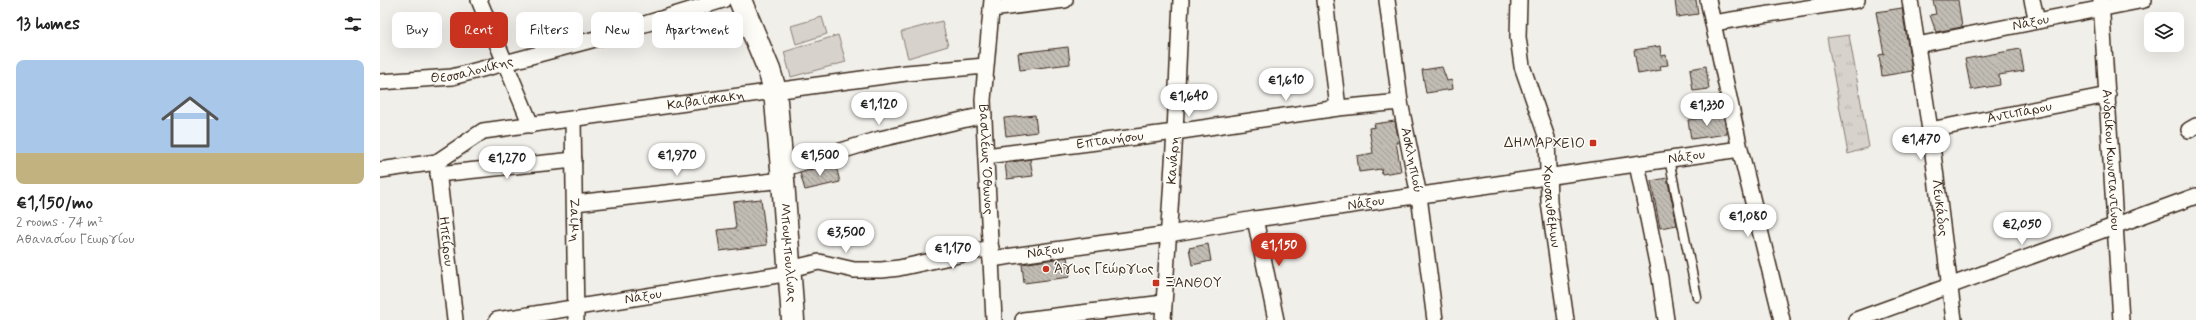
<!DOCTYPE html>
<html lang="en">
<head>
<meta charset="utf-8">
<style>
	body { margin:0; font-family:Mynerve,sans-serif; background:#f6f6f6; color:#222; height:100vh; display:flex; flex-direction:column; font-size:15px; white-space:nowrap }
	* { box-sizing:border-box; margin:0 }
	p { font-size:13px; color:#767676 }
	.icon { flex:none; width:22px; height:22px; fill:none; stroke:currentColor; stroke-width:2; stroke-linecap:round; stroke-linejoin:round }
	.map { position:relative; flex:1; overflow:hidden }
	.details { display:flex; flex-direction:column; background:#fff; width:380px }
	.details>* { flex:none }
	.banner { position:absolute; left:12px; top:12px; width:380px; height:36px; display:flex; gap:8px }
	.buttons { position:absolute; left:1764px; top:12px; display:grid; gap:8px }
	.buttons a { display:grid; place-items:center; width:40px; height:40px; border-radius:8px; background:#fff; box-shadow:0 4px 16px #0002; font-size:20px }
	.price { position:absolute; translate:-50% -34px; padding:0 9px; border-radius:14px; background:#fff; color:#222; font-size:13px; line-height:26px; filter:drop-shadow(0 1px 2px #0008) }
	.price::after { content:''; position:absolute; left:50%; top:24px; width:12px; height:9px; margin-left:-6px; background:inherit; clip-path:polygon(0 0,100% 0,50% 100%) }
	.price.current { background:#c8321e; color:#fff }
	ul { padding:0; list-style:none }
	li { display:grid; align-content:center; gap:8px; height:212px; padding:0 16px }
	li span { display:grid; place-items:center; height:124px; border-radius:8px; color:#555 }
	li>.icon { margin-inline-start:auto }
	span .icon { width:72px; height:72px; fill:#fffc; stroke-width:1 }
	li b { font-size:17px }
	h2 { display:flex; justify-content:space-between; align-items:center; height:48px; padding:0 16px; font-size:17px }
	.tag { padding:0 14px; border-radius:8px; background:#fff; box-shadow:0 4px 16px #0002; font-size:14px; line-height:36px }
	.tag.current { background:#c8321e; color:#fff }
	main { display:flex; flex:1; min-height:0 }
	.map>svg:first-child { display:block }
	.grass { fill:#d7d2cc; stroke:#897e75 }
	.park { fill:url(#park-tufts); stroke:#897e75 }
	.building { fill:url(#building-back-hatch); stroke:#3b2a1e }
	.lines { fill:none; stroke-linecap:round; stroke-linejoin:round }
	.lane-casing { stroke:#3b2a1e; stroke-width:11 }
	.street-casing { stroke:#3b2a1e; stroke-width:18 }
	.secondary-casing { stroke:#3b2a1e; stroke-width:25 }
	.lane { stroke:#fdfcf7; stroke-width:8 }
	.street { stroke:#fdfcf7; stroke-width:15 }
	.secondary { stroke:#fdfcf7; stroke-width:22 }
	.poi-dot { fill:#c8321e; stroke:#fdfcf7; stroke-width:1.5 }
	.labels { text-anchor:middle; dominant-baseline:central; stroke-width:3; stroke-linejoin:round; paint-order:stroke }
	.street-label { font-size:14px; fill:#3b2a1e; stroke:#fdfcf7 }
	.poi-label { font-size:14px; fill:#3b2a1e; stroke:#fdfcf7; text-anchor:start }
</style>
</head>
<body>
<main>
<section class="details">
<h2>13 homes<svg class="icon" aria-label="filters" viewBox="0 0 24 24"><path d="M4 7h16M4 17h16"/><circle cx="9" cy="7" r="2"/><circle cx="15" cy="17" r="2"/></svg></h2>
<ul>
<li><span style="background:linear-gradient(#a9c7e8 75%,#c2b280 0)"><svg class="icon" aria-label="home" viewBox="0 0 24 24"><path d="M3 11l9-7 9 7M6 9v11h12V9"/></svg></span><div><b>€1,150/mo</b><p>2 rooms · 74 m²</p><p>Αθανασίου Γεωργίου</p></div></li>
</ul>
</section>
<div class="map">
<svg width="1816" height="320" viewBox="0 0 1816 320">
	<defs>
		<pattern id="park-tufts" width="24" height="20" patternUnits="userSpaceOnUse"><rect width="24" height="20" fill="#d7d2cc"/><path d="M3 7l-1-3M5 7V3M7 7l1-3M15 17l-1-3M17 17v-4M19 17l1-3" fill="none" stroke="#b9b4af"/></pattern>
		<pattern id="building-back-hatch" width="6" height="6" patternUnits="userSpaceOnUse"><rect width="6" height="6" fill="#c1bcb4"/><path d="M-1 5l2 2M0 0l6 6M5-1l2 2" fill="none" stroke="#9e9992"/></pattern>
	</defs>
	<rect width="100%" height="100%" fill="#f1efea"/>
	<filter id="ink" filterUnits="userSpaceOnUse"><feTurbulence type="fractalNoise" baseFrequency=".025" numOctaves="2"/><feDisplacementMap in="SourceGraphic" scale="8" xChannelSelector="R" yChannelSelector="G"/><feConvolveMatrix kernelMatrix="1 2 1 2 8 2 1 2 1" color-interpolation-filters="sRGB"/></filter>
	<g filter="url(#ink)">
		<g class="grass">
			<polygon points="442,17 447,34 416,44 411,26"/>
			<polygon points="562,21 568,46 528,58 521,32"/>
			<polygon points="458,35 466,62 411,77 404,52"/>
		</g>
		<polygon class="park" points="1469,35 1489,147 1468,154 1447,38"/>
		<g class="building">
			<polygon points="1295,0 1316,0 1318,14 1297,17"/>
			<polygon points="1553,0 1578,0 1582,27 1556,32 1550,15 1556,14"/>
			<polygon points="1522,8 1532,71 1502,76 1499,55 1504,54 1496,12"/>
			<polygon points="1280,46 1281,56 1286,55 1288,65 1280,66 1281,70 1258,74 1254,50"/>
			<polygon points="688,47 690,64 640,70 638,53"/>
			<polygon points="1640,49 1644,71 1619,75 1620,85 1591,90 1585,59"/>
			<polygon points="1326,66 1329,89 1313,91 1310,69"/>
			<polygon points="1062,67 1067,81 1072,80 1073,89 1046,93 1042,70"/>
			<polygon points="655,115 657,132 626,136 624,118"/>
			<polygon points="1343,115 1347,134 1311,139 1308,120"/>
			<polygon points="1015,121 1019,142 1016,142 1021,171 1002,174 1001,169 979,172 977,156 993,153 989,128 995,127 994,124"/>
			<polygon points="650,159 653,176 627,179 625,163"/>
			<polygon points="455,162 460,182 425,190 420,173"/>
			<polygon points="1287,178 1297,225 1280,228 1271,181"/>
			<polygon points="381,199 387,245 340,251 337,230 356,228 353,202"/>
			<polygon points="828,244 831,261 812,265 809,248"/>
			<polygon points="687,257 690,277 644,283 642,264"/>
		</g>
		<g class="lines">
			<defs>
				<polyline id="lane" points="1289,159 1317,297"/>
				<g id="street">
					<polyline points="99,0 151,125"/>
					<path id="s1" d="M 612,0 L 603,100 L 614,320"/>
					<polyline points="945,0 958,108"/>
					<path id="s2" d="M 1007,0 L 1020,102 L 1039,196 L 1055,320"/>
					<path id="s3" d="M 1139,0 L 1138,37 L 1142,66 L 1167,138 L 1169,202 L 1186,320"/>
					<polyline points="1328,0 1360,149 1402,320"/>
					<path id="s4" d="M 1530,0 L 1550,130 L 1574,320"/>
					<polyline points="1652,0 1657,21"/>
					<path id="s5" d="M 1721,0 L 1741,320"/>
					<polyline points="611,9 685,0"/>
					<polyline points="1333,23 1477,0"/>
					<path id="s6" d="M 1537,45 L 1764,0"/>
					<path id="s7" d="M 0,82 L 72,77 L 219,38 L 343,0"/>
					<path id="s8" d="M 193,119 L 196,320"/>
					<path id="s9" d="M 1550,130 L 1728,95"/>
					<polyline points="1809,130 1816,126"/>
					<path id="s10" d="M 606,156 L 795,132 L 958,108 L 1020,102"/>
					<path id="s11" d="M 57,162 L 75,320"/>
					<polyline points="1257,164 1280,278 1286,320"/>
					<polyline points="402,169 500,139 604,115"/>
					<path id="s12" d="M 0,170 L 57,162 L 103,131 L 526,73 L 605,66"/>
					<polyline points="58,174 194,160"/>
					<polyline points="195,203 403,180"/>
					<polyline points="875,219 896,320"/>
					<path id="s13" d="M 611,259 L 789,234 L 875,219 L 1360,149"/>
					<polyline points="409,269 439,262 474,270 502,270 519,268 611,248"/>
					<path id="s14" d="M 117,320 L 410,273"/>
					<polyline points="643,320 784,303"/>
					<path id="s15" d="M 783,320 L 795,132 L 801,0"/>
					<polyline points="1476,320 1816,196"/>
				</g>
				<g id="secondary">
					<path id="s16" d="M 360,0 L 389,70 L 395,90 L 403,180 L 413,320"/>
				</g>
			</defs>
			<use href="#lane" class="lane-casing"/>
			<use href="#street" class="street-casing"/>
			<use href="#secondary" class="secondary-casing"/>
			<use href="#lane" class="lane"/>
			<use href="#street" class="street"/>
			<use href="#secondary" class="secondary"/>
		</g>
	</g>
	<g class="poi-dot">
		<rect x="1209" y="139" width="8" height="8" rx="2"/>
		<circle cx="666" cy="269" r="4"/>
		<rect x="772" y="279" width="8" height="8" rx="2"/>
	</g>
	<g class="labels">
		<g class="street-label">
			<text stroke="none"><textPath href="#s6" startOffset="116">Νάξου</textPath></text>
			<text stroke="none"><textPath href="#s7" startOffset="93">Θεσσαλονίκης</textPath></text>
			<text stroke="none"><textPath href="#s12" startOffset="338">Καβαϊσκακη</textPath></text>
			<text stroke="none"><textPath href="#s9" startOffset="91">Αντιπάρου</textPath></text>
			<text stroke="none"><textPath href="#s10" startOffset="125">Επτανήσου</textPath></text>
			<text stroke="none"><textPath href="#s13" startOffset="703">Νάξου</textPath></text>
			<text stroke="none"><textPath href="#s1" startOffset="160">Βασιλέως Όθωνος</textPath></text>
			<text stroke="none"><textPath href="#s15" startOffset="160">Κανάρη</textPath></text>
			<text stroke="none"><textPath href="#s2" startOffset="162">Ασκληπιού</textPath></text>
			<text stroke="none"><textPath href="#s5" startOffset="160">Ανδρίκου Κωνσταντίνου</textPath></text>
			<text stroke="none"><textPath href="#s13" startOffset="379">Νάξου</textPath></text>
			<text stroke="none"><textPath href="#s3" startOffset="211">Χρυσανθέμων</textPath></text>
			<text stroke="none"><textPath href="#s4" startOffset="210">Λευκάδος</textPath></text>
			<text stroke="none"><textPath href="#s8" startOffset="101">Ζαΐμη</textPath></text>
			<text stroke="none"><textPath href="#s11" startOffset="80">Ηπείρου</textPath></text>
			<text stroke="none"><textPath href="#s13" startOffset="55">Νάξου</textPath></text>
			<text stroke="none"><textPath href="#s16" startOffset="260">Μπουμπουλίνας</textPath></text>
			<text stroke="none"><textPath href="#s14" startOffset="148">Νάξου</textPath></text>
		</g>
		<g class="poi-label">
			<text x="1205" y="143" text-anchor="end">ΔΗΜΑΡΧΕΙΟ</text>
			<text x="674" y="269">Άγιος Γεώργιος</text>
			<text x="784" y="283">ΞΑΝΘΟΥ</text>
		</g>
	</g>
</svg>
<div class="buttons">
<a><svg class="icon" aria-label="layers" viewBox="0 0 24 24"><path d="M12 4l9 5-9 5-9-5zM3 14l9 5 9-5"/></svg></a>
</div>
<b class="price" style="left:906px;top:102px">€1,610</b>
<b class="price" style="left:809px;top:118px">€1,640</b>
<b class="price" style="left:499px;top:126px">€1,120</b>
<b class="price" style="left:1327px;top:127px">€1,330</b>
<b class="price" style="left:1541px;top:161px">€1,470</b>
<b class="price" style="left:297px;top:177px">€1,970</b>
<b class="price" style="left:440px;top:177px">€1,500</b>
<b class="price" style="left:127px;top:180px">€1,270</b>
<b class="price" style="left:1368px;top:238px">€1,080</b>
<b class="price" style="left:1642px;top:246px">€2,050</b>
<b class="price" style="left:466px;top:254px">€3,500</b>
<b class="price current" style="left:899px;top:267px">€1,150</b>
<b class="price" style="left:573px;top:270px">€1,170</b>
<div class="banner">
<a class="tag">Buy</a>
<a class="tag current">Rent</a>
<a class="tag">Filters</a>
<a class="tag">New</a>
<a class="tag">Apartment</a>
</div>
</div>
</main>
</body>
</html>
